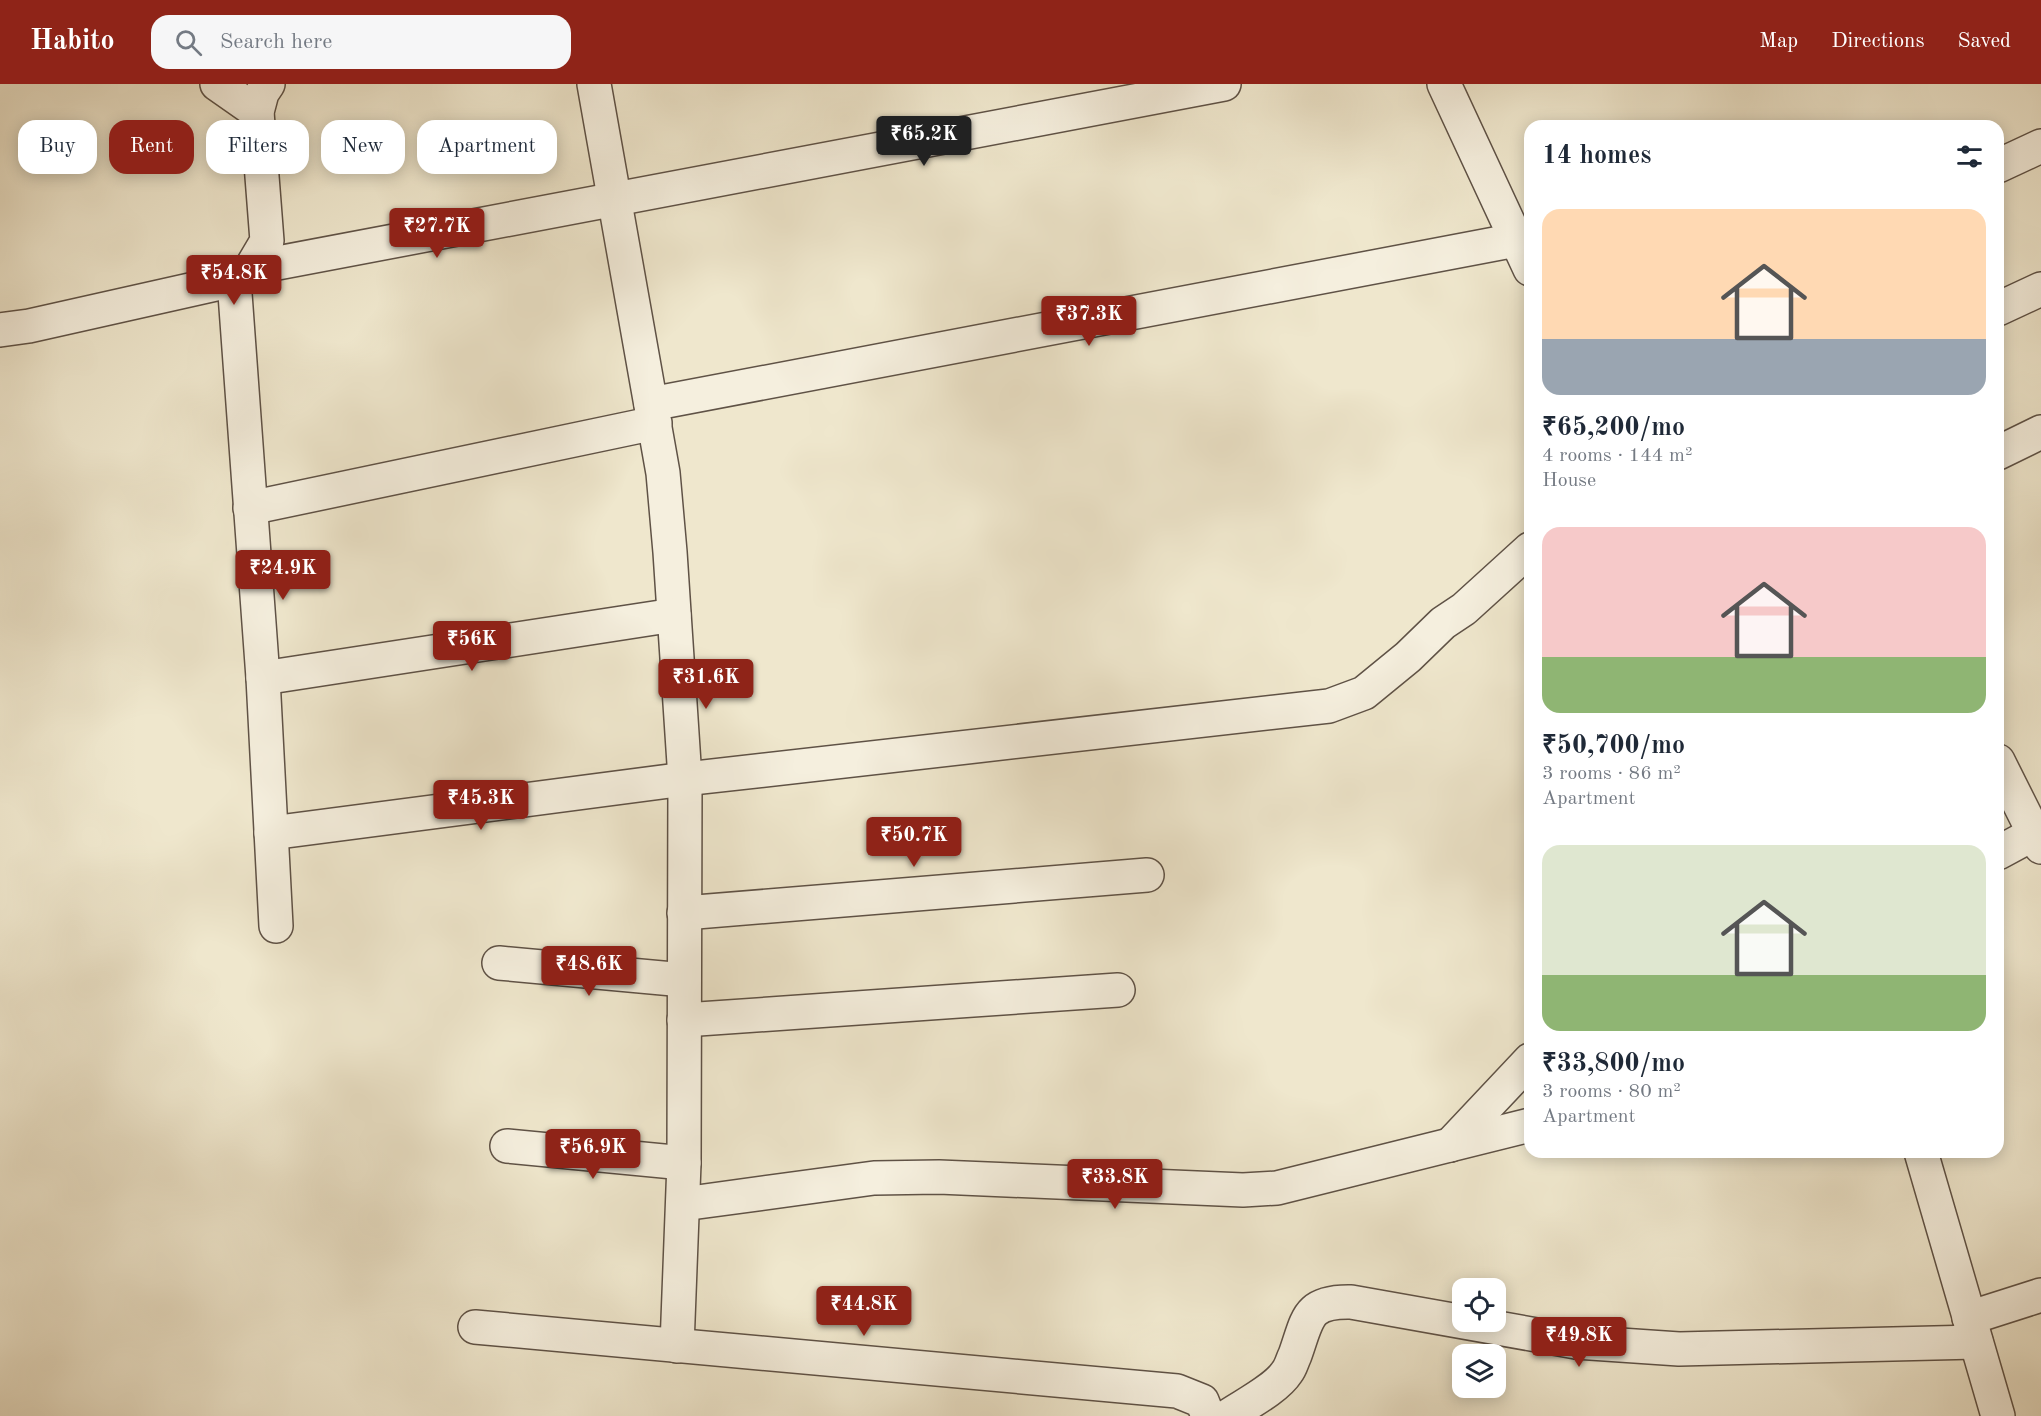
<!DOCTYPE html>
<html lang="en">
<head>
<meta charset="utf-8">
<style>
	body { margin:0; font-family:"Old Standard TT",serif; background:#f6f6f7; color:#1f2937; height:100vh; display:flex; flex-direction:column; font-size:22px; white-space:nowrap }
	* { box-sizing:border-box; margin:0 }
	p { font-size:20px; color:#747a83 }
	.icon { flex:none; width:33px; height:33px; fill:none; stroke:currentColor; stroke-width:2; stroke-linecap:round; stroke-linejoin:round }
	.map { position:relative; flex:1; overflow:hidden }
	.sheet { position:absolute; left:1524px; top:36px; width:480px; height:1038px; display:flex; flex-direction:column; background:#fff; border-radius:18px; box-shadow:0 3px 15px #0003 }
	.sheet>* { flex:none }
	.banner { position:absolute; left:18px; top:36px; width:570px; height:54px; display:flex; gap:12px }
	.controls { position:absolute; left:1452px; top:1194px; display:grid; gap:12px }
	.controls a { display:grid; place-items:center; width:54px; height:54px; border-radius:12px; background:#fff; box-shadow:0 3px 15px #0003; font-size:30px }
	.price { position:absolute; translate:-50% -51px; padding:0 14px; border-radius:6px; background:#8f2418; color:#fff; font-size:20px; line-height:39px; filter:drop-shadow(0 2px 3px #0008) }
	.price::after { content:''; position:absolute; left:50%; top:36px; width:18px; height:14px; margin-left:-9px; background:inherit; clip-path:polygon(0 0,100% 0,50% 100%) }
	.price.current { background:#222; color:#fff }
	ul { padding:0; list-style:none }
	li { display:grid; align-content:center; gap:12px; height:318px; padding:0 18px }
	li span { display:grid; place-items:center; height:186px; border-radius:18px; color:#555 }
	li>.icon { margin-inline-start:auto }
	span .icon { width:108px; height:108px; fill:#fffc; stroke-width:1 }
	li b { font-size:26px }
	h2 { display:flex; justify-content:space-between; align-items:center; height:72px; padding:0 18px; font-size:26px }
	.chip { padding:0 21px; border-radius:18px; background:#fff; box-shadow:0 3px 15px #0003; font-size:21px; line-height:54px }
	.chip.current { background:#8f2418; color:#fff }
	header { display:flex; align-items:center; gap:36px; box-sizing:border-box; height:84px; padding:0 30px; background:#8f2418; color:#fff }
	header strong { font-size:28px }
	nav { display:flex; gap:33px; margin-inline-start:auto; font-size:21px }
	.search { width:420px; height:54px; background:#f6f6f7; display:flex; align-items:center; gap:15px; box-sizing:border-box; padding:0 21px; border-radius:18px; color:#747a83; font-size:22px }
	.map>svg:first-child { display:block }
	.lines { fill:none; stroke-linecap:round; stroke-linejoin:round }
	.street-casing { stroke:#5f5246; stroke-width:36 }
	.street { stroke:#f5efde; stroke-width:33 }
</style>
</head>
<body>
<header>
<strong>Habito</strong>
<div class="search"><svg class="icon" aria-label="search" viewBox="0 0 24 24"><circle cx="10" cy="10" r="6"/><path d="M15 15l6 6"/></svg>Search here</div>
<nav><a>Map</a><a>Directions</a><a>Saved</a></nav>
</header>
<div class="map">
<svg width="2041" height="1332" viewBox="0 0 2041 1332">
	<rect width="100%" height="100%" fill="#efe7cd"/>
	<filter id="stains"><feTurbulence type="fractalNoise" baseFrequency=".00333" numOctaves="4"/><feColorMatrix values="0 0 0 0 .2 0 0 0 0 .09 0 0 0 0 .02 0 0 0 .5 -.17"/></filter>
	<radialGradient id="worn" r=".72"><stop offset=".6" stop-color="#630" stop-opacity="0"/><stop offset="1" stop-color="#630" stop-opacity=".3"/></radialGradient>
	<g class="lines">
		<defs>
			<g id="street">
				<polyline points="217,0 257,28"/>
				<polyline points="594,0 663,389 670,468 685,695 684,1079 677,1262"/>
				<polyline points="1444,0 1530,185"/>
				<polyline points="1998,82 2041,62"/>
				<polyline points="251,184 1224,0"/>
				<polyline points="234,196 263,594 276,842"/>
				<polyline points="1998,225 2041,205"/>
				<polyline points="0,246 29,242 234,196 251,184 267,157 257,28 262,9 268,0"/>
				<polyline points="651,320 1516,156"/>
				<polyline points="1998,369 2041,348"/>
				<polyline points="250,424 655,339"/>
				<polyline points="263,594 674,531"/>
				<polyline points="1998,677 2041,763"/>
				<polyline points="271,749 685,695 1329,622 1364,609 1408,573 1443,539 1464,525 1530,465"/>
				<polyline points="1998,769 2035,749"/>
				<polyline points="684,829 1147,791"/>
				<polyline points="499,879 684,896"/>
				<polyline points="684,936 1118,906"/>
				<polyline points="1450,1061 1530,976"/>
				<polyline points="507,1062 684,1079"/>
				<polyline points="1921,1068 1998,1332"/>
				<polyline points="683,1120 874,1094 939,1093 1243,1106 1277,1104 1530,1041"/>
				<polyline points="1969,1234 2041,1211"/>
				<polyline points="475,1243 1177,1307 1202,1317 1208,1332"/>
				<path d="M 1228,1332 C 1246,1320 1276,1305 1287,1288 C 1291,1283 1292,1277 1295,1271 C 1308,1235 1306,1217 1351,1218 L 1576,1258 L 1679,1265 L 1976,1258"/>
			</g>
		</defs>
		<use href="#street" class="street-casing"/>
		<use href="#street" class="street"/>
	</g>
	<rect width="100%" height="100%" filter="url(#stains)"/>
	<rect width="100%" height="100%" fill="url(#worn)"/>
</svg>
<div class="controls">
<a><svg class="icon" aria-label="locate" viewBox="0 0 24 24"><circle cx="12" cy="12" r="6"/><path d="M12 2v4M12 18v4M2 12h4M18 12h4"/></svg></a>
<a><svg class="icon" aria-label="layers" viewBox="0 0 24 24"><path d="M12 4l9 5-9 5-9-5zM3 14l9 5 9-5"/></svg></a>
</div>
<b class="price current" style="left:924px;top:83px">₹65.2K</b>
<b class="price" style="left:437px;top:175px">₹27.7K</b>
<b class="price" style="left:234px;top:222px">₹54.8K</b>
<b class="price" style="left:1089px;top:263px">₹37.3K</b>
<b class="price" style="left:283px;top:517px">₹24.9K</b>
<b class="price" style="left:472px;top:588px">₹56K</b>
<b class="price" style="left:706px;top:626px">₹31.6K</b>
<b class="price" style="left:481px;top:747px">₹45.3K</b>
<b class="price" style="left:914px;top:784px">₹50.7K</b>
<b class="price" style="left:589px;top:913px">₹48.6K</b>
<b class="price" style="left:593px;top:1096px">₹56.9K</b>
<b class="price" style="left:1115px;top:1126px">₹33.8K</b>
<b class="price" style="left:864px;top:1253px">₹44.8K</b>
<b class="price" style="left:1579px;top:1284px">₹49.8K</b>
<div class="banner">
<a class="chip">Buy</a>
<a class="chip current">Rent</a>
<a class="chip">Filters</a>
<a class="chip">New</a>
<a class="chip">Apartment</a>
</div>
<section class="sheet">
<h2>14 homes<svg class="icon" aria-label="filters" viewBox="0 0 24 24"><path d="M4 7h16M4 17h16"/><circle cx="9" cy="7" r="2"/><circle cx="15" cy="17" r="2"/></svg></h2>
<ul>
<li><span style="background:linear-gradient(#ffd9b3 70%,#9aa5b1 0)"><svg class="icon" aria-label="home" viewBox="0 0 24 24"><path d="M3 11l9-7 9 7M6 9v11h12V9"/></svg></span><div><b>₹65,200/mo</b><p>4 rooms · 144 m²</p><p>House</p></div></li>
<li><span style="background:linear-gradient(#f6c9c9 70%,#8fb573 0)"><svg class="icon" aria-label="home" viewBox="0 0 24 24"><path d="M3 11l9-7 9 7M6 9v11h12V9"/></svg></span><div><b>₹50,700/mo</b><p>3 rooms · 86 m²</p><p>Apartment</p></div></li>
<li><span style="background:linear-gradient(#dfe7d0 70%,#8fb573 0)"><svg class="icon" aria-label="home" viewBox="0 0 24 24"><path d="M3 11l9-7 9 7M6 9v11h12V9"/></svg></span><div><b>₹33,800/mo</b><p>3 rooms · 80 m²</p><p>Apartment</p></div></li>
</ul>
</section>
</div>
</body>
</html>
